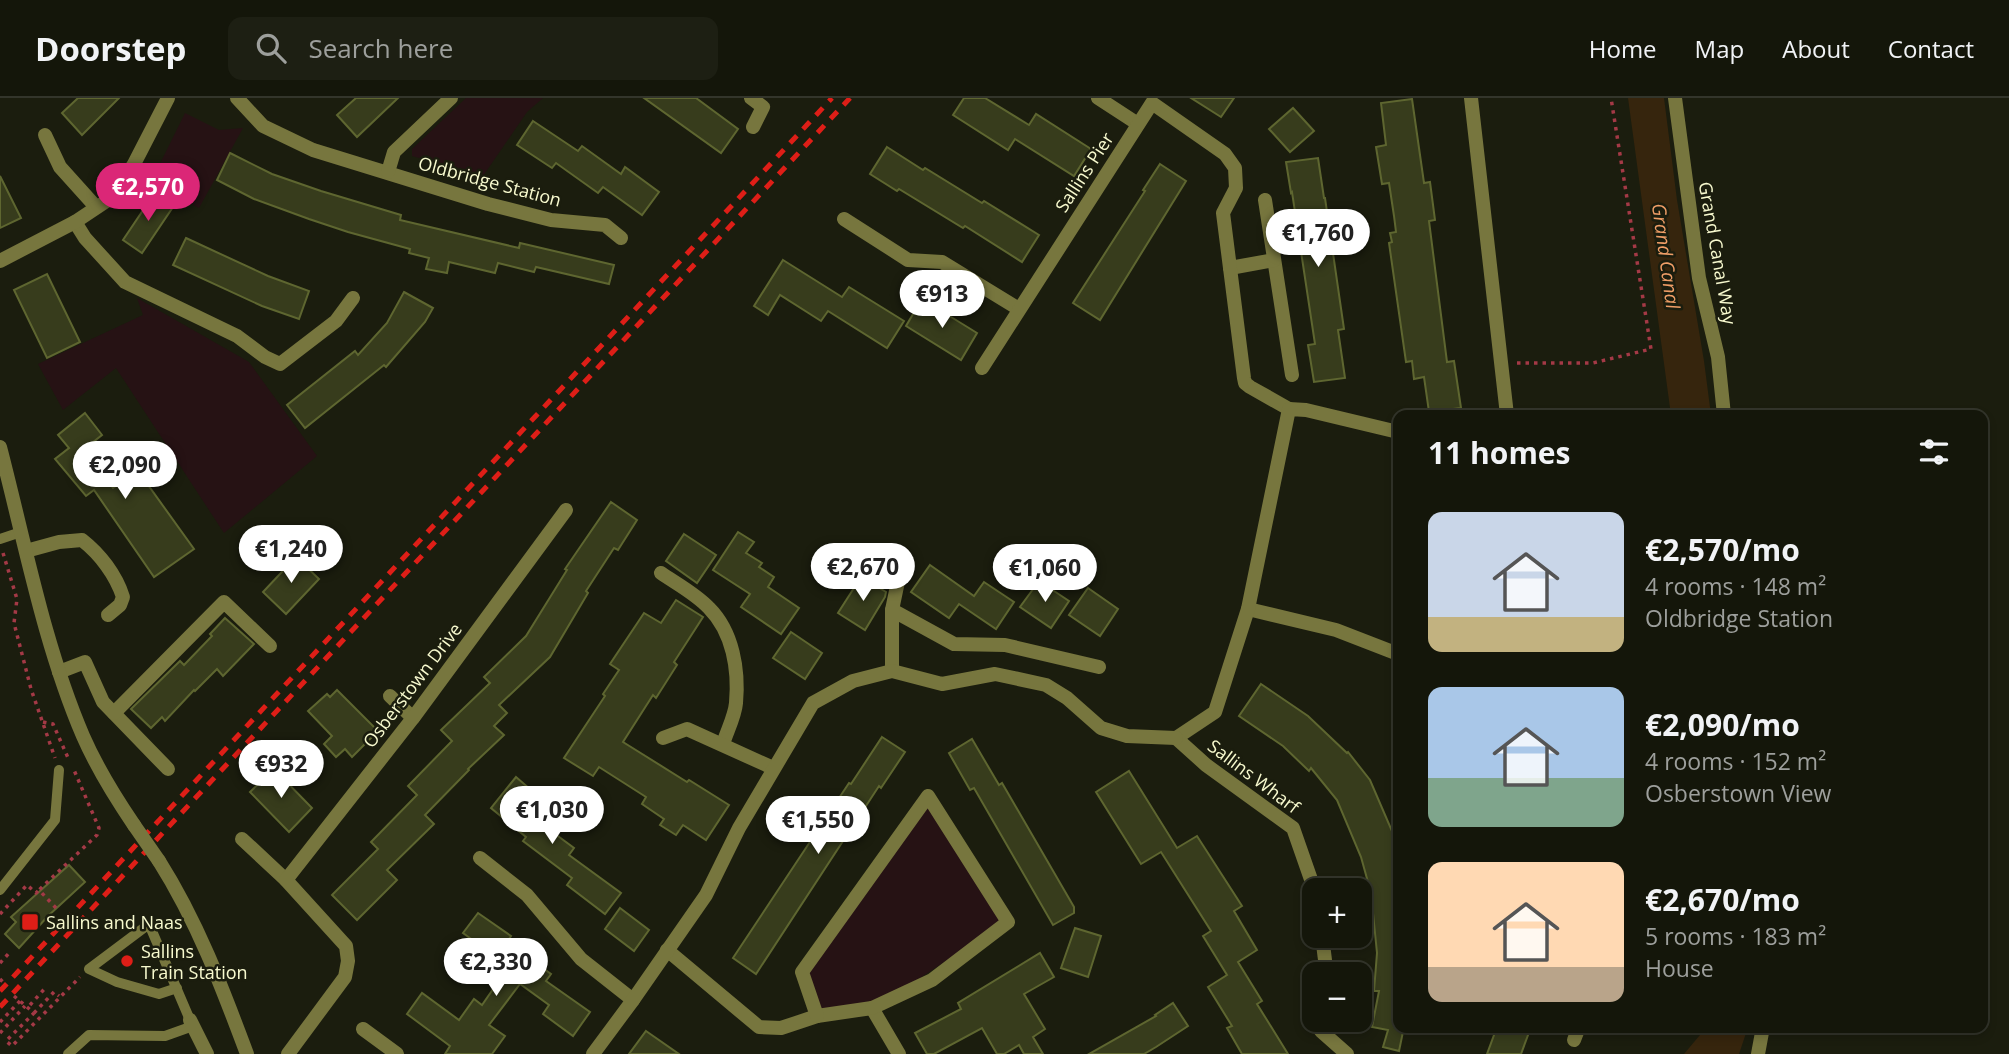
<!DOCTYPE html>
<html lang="en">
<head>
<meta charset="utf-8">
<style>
	body { margin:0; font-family:"Open Sans",sans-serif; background:#1d1f13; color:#f1f3f6; height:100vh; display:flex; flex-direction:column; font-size:26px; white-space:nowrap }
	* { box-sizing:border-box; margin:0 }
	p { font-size:23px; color:#9d9f9c }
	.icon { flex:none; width:38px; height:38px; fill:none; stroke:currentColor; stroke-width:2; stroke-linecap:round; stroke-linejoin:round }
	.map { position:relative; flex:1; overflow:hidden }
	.drawer { position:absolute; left:1393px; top:312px; width:595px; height:623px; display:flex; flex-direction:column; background:#14160a; border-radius:14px; box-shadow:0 4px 10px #0003,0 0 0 2px #33352b }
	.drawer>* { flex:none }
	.fabs { position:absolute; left:1302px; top:780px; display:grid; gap:14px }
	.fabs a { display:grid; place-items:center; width:70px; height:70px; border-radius:14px; background:#14160a; box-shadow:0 4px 10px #0003,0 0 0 2px #33352b; font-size:35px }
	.price { position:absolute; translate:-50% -60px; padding:0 16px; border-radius:24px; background:#fff; color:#222; font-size:23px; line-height:46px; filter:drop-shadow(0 2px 4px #0008) }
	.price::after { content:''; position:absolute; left:50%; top:42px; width:21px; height:16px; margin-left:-10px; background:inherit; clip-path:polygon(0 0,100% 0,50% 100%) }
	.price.selected { background:#db2777; color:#fff }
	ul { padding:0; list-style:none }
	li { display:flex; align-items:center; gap:21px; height:175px; padding:0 35px }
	li span { display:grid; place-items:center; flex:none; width:196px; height:140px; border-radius:14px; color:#555 }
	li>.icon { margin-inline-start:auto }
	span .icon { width:84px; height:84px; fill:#fffc; stroke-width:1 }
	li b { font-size:30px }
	h2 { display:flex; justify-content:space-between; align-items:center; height:84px; padding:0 35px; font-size:30px }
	header { display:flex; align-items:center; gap:42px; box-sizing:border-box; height:98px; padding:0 35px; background:#14160a; border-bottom:2px solid #33352b }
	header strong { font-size:33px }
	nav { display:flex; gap:38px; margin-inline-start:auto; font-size:24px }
	.search { width:490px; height:63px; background:#1d1f13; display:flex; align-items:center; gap:18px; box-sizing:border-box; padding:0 24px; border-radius:14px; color:#9d9f9c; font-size:26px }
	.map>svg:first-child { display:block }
	.green { fill:#261214 }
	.water { fill:#36250d }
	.building { fill:#373c1c; stroke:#5e6630; stroke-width:2 }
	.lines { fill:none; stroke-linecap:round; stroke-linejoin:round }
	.path { stroke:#a43946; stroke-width:3.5; stroke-dasharray:3.5 5; stroke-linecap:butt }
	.service { stroke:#77763e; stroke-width:10 }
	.minor { stroke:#77763e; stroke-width:14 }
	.tertiary { stroke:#77763e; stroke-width:14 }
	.rail { stroke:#de1e17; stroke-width:5; stroke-dasharray:10 9; stroke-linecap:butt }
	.tertiary-bridge { stroke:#77763e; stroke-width:14 }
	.poi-dot { fill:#de1e17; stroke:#1b1d0e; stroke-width:2.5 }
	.labels { text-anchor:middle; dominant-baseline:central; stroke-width:5; stroke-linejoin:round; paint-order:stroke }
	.street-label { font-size:18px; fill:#f8facf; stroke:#1b1d0e }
	.poi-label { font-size:18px; fill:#f8facf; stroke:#1b1d0e; text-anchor:start }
	.water-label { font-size:19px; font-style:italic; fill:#ef9e67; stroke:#1b1d0e }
</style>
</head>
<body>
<header>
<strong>Doorstep</strong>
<div class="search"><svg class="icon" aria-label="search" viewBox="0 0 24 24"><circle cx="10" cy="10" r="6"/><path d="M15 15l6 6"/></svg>Search here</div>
<nav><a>Home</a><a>Map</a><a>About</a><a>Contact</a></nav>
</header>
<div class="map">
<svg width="2009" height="956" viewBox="0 0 2009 956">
	<rect width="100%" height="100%" fill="#1b1d0e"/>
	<g class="green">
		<polygon points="466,0 543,0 527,14 483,78 412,58 412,51"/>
		<polygon points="185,15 219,32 243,30 199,110 150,86"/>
		<polygon points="137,200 249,264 317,358 224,435 116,270 63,312 38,266 143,217"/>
		<polygon points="928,703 1003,825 914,884 877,905 814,913 805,870"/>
	</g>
	<g class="water">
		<polygon points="1628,0 1664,0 1677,102 1704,263 1711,317 1671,317"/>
		<polygon points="1703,929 1748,929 1739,956 1684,956 1700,937"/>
	</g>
	<g class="building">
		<polygon points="78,0 119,0 82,37 62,15"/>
		<polygon points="356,0 398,0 357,39 337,17"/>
		<polygon points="644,0 696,0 738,31 721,55"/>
		<polygon points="964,0 985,0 1029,27 1036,16 1091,51 1074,78 1015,41 1008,52 953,17"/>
		<polygon points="1191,0 1234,0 1221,19"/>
		<polygon points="1412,1 1424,85 1430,84 1435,122 1429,123 1447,264 1454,263 1461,310 1429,314 1424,279 1414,281 1412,263 1406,264 1389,145 1392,144 1390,135 1396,134 1394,118 1389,85 1382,86 1376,49 1386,47 1381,5"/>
		<polygon points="1293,10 1314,33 1290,54 1269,31"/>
		<polygon points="533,23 578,53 582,48 621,76 625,69 659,94 642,117 603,89 598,95 556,65 552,70 517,47"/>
		<polygon points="887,49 923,72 925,70 982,105 984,103 1039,137 1022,164 965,128 963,130 899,91 897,93 870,76"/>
		<polygon points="230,55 272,76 321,93 401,117 400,122 519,150 520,145 614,167 609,186 536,169 534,174 498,165 495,175 449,164 447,175 426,171 429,160 409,155 410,151 348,134 309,121 254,101 217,82"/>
		<polygon points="1318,60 1324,100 1325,100 1344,231 1338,232 1345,280 1314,284 1308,247 1315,246 1292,94 1291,95 1286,64"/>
		<polygon points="1160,66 1186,83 1100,222 1073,205 1145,93 1143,92"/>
		<polygon points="0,78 21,120 0,130"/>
		<polygon points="154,96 173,109 142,155 123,142"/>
		<polygon points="186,140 268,178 309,193 299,221 262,208 173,167"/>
		<polygon points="783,162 842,199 849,189 904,223 887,250 828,213 821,223 780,197 768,217 754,208"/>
		<polygon points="47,176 80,244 47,260 14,192"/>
		<polygon points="404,194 433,210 425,224 386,269 384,267 305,330 287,307 355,253 358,257 387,225"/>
		<polygon points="922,201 977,235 961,262 906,228"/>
		<polygon points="85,315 102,337 92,345 97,351 88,358 113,390 138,373 194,451 154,479 94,392 86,398 55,361 69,350 58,337"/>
		<polygon points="611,404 637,422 618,452 614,450 586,493 588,495 550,559 499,607 507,615 494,628 504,637 468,671 469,672 425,717 434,726 387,772 397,782 357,822 332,797 378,751 371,744 417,697 408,688 452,643 441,632 490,585 484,579 526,538 567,472 565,471"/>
		<polygon points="738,434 754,444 746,455 762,465 759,469 774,479 768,489 799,510 781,536 741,509 750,496 713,472"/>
		<polygon points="684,436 716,457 697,485 666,463"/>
		<polygon points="296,459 319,481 286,516 263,494"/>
		<polygon points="930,467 974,498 984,484 1014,504 996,531 959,506 949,520 911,494"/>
		<polygon points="861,479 886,494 885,499 865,532 838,515"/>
		<polygon points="1039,483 1069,503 1051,530 1020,509"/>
		<polygon points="1088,490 1118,511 1100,538 1069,517"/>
		<polygon points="676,502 703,519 674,564 677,567 656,600 653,597 623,644 687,684 689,682 729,707 706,742 683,727 676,737 660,727 664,721 642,706 646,699 599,669 593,678 564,660 605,598 603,596 619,572 610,566 644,515 661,525"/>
		<polygon points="225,520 254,546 223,578 217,571 195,593 194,592 165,623 162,619 151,630 131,611 180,563 184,567 212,538 210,536"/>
		<polygon points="791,534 822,555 805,581 773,560"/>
		<polygon points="1261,586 1308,618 1347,655 1348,654 1370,682 1398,747 1398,929 1404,929 1399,953 1383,949 1388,932 1372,929 1379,893 1374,893 1377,855 1371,795 1361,759 1337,702 1311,670 1309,673 1283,648 1239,618"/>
		<polygon points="337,592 378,633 352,659 345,651 336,659 324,646 332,638 308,613 327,596 330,599"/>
		<polygon points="882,639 905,654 881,690 879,688 756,876 733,860 849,685 851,686"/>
		<polygon points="972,641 999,687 1002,685 1074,809 1074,815 1053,827 974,690 970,692 949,655"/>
		<polygon points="274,671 312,710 289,734 250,694"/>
		<polygon points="1129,673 1177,750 1197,738 1242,808 1234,813 1257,852 1238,864 1262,903 1257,906 1288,956 1242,956 1227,930 1232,928 1208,889 1227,877 1203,838 1211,833 1161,754 1141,766 1096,694"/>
		<polygon points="516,679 530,691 525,697 539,709 531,718 574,750 569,757 621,795 605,816 567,787 572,780 523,743 526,739 491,710"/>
		<polygon points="69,767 85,784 48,818 19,850 5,836 16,824 11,819"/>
		<polygon points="620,810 649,832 634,853 605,831"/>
		<polygon points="478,815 511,838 507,844 551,876 546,883 590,914 573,938 543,916 549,907 520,886 489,927 505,938 492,956 445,956 450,948 407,916 422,895 459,922 474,901 482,907 509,868 463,835"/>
		<polygon points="1075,830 1101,838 1088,879 1061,870"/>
		<polygon points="1040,855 1054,879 1024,896 1045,931 1033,939 1043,956 1024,956 1019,947 1004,956 997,956 982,930 934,956 927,956 915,935 961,911 958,905"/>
		<polygon points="1173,905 1188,928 1156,949 1144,956 1089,956 1156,918 1155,917"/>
		<polygon points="1497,929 1531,929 1521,956 1487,956"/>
		<polygon points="646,933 679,956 629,956"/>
	</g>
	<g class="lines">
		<g class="path">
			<polyline points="1517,265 1593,265 1651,251 1611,0"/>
			<polyline points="3,455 17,501 14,525 31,591 55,660"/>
			<polyline points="43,624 53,626 69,662"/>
			<polyline points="56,810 39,792 97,737 99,730 74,672"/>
			<polyline points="0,816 27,787 36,795 39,792"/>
			<polyline points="0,865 11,853"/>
			<polyline points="0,881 3,884"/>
			<polyline points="14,898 34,915 6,943 12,948 80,879"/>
			<polyline points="30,907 47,888"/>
			<polyline points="34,915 54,894 59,898"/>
			<polyline points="0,924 20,903"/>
			<polyline points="0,935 25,908"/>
		</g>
		<g class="service">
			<polyline points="0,441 21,434"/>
			<polyline points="0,792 55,722 59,672"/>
			<polyline points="177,890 159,896 117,884 89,871 149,826 190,922"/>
			<polyline points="68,956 89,937 165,938 193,928"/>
		</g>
		<g class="minor">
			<polyline points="237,0 263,28 313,52 488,106 551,122 605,127 621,140"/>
			<polyline points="751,0 763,9 753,29"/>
			<polyline points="1098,0 1138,26"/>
			<polyline points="1471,0 1507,317"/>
			<polyline points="1675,0 1699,180 1718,259 1724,317"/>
			<polyline points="45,37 60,69 96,109"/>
			<polyline points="388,74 394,54 451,0"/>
			<polyline points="1265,102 1292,277"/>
			<polyline points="844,121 908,162 942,164 1019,211"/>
			<polyline points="75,124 85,140 125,184 237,238 265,259 280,266 336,223 353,200"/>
			<polyline points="0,163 75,124 114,98 134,66 168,0"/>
			<polyline points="1230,170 1274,162"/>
			<polyline points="982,270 1152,5 1225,56 1235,70 1236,90 1223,115 1244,280 1245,285 1250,289 1289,311"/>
			<path d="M 26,453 L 59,444 L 82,442 C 100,456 116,477 123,499 L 120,507 L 108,517"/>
			<path d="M 661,475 C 677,486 696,496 709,510 C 733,534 739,572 736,605 C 735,618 727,633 723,646"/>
			<polyline points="1248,511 1336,532 1398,556"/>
			<polyline points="892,512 954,546 1005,547 1099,569"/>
			<polyline points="892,573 892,512 901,469"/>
			<polyline points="59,574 85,564 103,604 168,671"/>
			<polyline points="390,598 413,620"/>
			<polyline points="114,615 224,504 270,548"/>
			<polyline points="663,640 687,631 773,670"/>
			<polyline points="1176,640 1215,614 1248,511 1289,311 1306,312 1398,334"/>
			<polyline points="1176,640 1206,667 1293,730 1315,793"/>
			<polyline points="242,741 286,782"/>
			<polyline points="480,760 527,797 581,861 633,902"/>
			<polyline points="1322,838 1325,862 1324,877"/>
			<polyline points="667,852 759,929 781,930 817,918 872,910 899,956"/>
			<polyline points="817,918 802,874 928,698 1008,824 932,882 872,910"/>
			<polyline points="190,922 207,956"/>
			<polyline points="1321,922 1321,933 1347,956"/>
			<polyline points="363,931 397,956"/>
			<polyline points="1574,942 1579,929"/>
			<polyline points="288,956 345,879 348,863 346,848 286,782 413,620 566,412"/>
			<polyline points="593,956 633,902 706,797 739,730 813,605 853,583 892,573 942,586 995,576 1046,587 1067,600 1101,630 1127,638 1176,640"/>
			<polyline points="1758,956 1763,929"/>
		</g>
		<g class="tertiary">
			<path d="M 0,349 C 25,445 44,547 83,638 C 97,670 115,699 134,727"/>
			<path d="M 159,763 C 197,823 222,889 247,956"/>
		</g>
		<g class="rail">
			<polyline points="0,893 832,0"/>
			<polyline points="0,909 850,0"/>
		</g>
		<polyline class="tertiary-bridge" points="134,727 159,763"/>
	</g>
	<g class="poi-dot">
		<rect x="21" y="815" width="18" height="18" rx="3.5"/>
		<circle cx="127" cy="863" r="7"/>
	</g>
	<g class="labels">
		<g class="street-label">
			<text transform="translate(1084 74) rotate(-57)">Sallins Pier</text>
			<text transform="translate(490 83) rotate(15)">Oldbridge Station</text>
			<text transform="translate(1718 155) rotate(80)">Grand Canal Way</text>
			<text transform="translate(412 587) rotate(-53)">Osberstown Drive</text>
			<text transform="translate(1254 678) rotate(37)">Sallins Wharf</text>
		</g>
		<g class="poi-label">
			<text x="46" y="824">Sallins and Naas</text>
			<text x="141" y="853">Sallins<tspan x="141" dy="21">Train Station</tspan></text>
		</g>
		<g class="water-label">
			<text transform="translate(1666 158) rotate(82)">Grand Canal</text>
		</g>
	</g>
</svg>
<div class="fabs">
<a>+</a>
<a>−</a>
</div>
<b class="price selected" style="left:148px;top:125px">€2,570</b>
<b class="price" style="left:1318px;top:171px">€1,760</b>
<b class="price" style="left:942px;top:232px">€913</b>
<b class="price" style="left:125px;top:403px">€2,090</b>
<b class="price" style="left:291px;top:487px">€1,240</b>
<b class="price" style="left:863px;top:505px">€2,670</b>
<b class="price" style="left:1045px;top:506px">€1,060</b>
<b class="price" style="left:281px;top:702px">€932</b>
<b class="price" style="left:552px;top:748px">€1,030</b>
<b class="price" style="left:818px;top:758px">€1,550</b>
<b class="price" style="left:496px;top:900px">€2,330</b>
<section class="drawer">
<h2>11 homes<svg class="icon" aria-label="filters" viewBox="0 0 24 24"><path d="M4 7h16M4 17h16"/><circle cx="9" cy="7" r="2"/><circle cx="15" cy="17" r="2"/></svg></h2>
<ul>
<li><span style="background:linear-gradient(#c9d6e8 75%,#c2b280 0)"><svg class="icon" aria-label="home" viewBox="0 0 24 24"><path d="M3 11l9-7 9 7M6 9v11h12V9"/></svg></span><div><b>€2,570/mo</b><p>4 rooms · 148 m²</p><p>Oldbridge Station</p></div></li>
<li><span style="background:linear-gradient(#a9c7e8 65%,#7fa58c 0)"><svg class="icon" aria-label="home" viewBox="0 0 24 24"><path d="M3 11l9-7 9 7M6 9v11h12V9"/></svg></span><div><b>€2,090/mo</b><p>4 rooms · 152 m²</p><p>Osberstown View</p></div></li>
<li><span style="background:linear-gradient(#ffd9b3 75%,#b9a48a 0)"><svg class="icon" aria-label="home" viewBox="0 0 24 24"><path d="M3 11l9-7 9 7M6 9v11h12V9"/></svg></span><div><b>€2,670/mo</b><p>5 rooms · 183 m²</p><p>House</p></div></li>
</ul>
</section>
</div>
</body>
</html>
